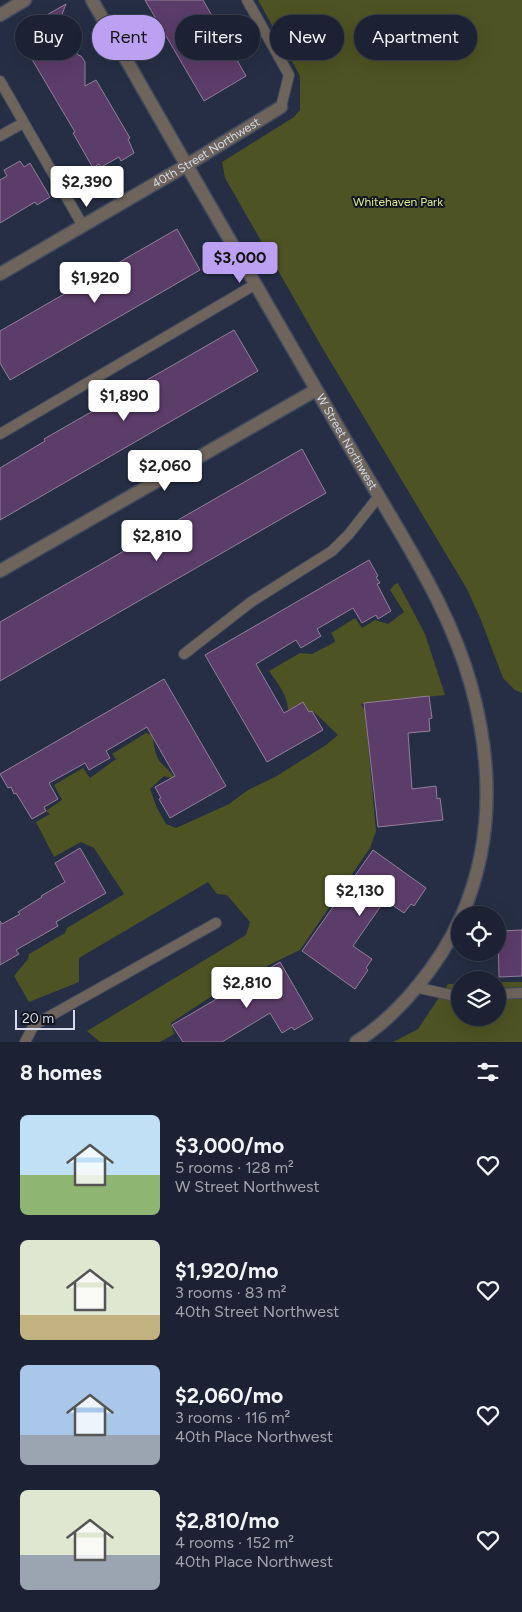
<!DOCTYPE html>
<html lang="en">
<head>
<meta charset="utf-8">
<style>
	body { margin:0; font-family:Figtree,sans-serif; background:#252a3b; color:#f1f3f6; height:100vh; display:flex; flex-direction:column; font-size:19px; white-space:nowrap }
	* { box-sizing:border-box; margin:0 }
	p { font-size:16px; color:#a0a4ac }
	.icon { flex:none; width:28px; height:28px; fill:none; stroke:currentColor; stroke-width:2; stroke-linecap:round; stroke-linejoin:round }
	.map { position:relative; height:1042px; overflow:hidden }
	.details { display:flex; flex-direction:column; background:#1c2233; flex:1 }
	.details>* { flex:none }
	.top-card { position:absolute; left:15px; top:15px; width:492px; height:45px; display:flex; gap:10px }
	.fabs { position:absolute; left:451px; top:906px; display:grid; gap:10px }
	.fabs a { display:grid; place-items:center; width:55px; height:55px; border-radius:50%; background:#1c2233; box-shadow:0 5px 20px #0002,0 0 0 1px #3a3f4e; font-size:25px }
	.scale { position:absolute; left:15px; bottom:12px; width:60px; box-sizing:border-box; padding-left:5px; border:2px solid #d5dbea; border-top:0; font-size:14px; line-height:18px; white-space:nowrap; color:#d5dbea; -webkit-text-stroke:4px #121621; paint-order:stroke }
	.price { position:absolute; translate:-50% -42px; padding:0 11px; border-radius:5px; background:#fff; color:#222; font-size:16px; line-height:32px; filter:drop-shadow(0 1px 2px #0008) }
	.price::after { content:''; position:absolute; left:50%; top:30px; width:15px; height:11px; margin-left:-8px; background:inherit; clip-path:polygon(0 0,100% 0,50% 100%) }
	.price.on { background:#bca0f2; color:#111 }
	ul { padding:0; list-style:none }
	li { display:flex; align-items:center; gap:15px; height:125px; padding:0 20px }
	li span { display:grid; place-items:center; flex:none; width:140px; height:100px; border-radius:8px; color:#555 }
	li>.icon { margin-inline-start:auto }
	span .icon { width:60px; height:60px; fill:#fffc; stroke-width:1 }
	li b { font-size:21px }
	h2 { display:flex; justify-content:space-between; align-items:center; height:60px; padding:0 20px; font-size:21px }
	.chip { padding:0 18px; border-radius:22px; background:#1c2233; box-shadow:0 5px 20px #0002,0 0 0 1px #3a3f4e; font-size:18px; line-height:45px }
	.chip.on { background:#bca0f2; color:#111 }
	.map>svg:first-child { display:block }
	.green { fill:#4d5322 }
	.building { fill:#5c3c69; stroke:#928099 }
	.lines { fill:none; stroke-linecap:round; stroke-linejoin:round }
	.lane-casing { stroke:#414a5f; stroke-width:12 }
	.street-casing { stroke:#414a5f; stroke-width:15 }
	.lane { stroke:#6e645b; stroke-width:10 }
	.street { stroke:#6e645b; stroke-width:12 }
	.labels { text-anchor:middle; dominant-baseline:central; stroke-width:4; stroke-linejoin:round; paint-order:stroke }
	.street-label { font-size:12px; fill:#d5dbea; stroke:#121621 }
	.park-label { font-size:12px; fill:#dde990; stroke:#121621 }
</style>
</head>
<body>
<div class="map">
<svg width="522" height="1042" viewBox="0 0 522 1042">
	<rect width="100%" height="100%" fill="#252e44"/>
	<g class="green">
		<polygon points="258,0 522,0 522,693 515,690 503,678 481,620 467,589 323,349 225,178 222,162 294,117 300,110 300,76"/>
		<path d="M 398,583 L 425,634 L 445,695 L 361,704 L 365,711 L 376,831 L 370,848 L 300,950 L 279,960 L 218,992 L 171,1023 L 174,1034 L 160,1042 L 100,1042 L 87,1031 L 246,935 L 250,922 L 227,895 L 217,894 L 208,882 L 79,958 L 79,982 L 29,1002 L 14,976 L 28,959 L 29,954 L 65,933 L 67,928 L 124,894 L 94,848 L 81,842 L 54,857 L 36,822 L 50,814 L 46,811 L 62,800 L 54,785 L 83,768 L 90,778 L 116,759 L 112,754 L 146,733 L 152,735 C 154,743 155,757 161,763 C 167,769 171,772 175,779 L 164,776 L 150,789 L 157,808 L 166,824 L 176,828 L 229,804 L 248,790 L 275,777 L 326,745 L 338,735 L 313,711 L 309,712 L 303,702 L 288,710 C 287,694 278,684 269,671 L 300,653 L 312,654 L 335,642 L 334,638 L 331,633 L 355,618 L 362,628 L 375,620 L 388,624 L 404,612 L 390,590 L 394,585 Z"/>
		<polygon points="498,982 522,982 522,1042 393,1042 418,1029 448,984 460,984 460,1018 498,1018"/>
	</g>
	<g class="building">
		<polygon points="145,0 203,0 246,76 204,101"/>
		<polygon points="66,4 59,22 78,55 81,56 85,62 85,86 96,80 130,138 128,139 134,153 121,161 119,157 101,167 99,164 93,168 73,133 75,132 30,56 29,57 17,37 24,33 22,29"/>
		<polygon points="20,161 24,167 30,163 50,197 37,205 35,202 0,223 0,180 7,176 4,170"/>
		<polygon points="177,229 200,270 10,380 0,363 0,331"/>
		<polygon points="234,330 258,371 0,520 0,468 45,441 44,439"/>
		<polygon points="302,449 326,493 0,681 0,622"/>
		<polygon points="369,560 378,576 376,577 380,583 377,584 391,611 378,619 376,615 362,623 353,608 317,629 321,636 301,648 296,640 256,664 284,713 303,702 309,712 312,711 323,730 267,762 205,655"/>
		<polygon points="164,679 226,786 170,818 159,799 161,798 155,787 175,776 147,727 106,751 110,758 89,770 85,763 49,783 58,799 44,807 46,811 32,819 16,793 14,794 11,787 8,788 0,774"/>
		<polygon points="429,696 432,718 429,719 430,731 408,733 412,789 436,786 437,799 440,798 443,820 378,827 364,703"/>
		<polygon points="80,848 106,893 56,922 58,926 16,950 19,954 0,965 0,921 2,924 20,914 18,912 42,897 41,896 65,882 55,863"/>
		<polygon points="373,850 426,888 414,906 411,904 404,913 385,900 353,946 372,959 366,968 368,970 355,989 302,951"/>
		<polygon points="522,930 522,976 499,977 498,931"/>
		<polygon points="280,962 313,1019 294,1030 292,1027 282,1033 270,1013 222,1042 183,1042 172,1025"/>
	</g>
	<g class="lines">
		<defs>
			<g id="lane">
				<polyline points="247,0 289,75 281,107"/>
				<polyline points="0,81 83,226"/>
				<polyline points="0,136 23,123"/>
				<polyline points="0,434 256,284"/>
				<polyline points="184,654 251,602 332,551 349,534 379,496"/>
				<polyline points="415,987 455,996 460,996"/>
				<polyline points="498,994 522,993"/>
				<polyline points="25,1042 34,1025 216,923"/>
			</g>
			<g id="street">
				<path id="s1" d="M 92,0 C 170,136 248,273 327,408 C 350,448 374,488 397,527 C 427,578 455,628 471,685 C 492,761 494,841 462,915"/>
				<polyline points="0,15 25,0"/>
				<path id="s2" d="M 0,274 L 187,165 L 281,107"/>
				<polyline points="0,571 316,390"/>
				<path d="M 356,1042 C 398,1016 440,964 460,919"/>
			</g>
		</defs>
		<use href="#lane" class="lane-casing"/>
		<use href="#street" class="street-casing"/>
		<use href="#lane" class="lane"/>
		<use href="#street" class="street"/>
	</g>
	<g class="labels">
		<g class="street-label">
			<text stroke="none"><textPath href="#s2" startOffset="239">40th Street Northwest</textPath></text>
			<text stroke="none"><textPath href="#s1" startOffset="510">W Street Northwest</textPath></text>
		</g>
		<g class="park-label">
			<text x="398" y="202">Whitehaven Park</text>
		</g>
	</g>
</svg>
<div class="fabs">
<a><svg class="icon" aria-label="locate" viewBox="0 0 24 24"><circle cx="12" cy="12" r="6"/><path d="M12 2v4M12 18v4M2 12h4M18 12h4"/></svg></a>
<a><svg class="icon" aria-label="layers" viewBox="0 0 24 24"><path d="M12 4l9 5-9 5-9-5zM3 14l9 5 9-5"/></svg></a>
</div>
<div class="scale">20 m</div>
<b class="price" style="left:87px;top:208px">$2,390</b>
<b class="price on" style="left:240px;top:284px">$3,000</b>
<b class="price" style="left:95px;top:304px">$1,920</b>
<b class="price" style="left:124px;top:422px">$1,890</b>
<b class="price" style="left:165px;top:492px">$2,060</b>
<b class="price" style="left:157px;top:562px">$2,810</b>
<b class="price" style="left:360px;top:917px">$2,130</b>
<b class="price" style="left:247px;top:1009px">$2,810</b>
<div class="top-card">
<a class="chip">Buy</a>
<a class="chip on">Rent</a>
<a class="chip">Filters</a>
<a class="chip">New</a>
<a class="chip">Apartment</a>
</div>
</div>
<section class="details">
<h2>8 homes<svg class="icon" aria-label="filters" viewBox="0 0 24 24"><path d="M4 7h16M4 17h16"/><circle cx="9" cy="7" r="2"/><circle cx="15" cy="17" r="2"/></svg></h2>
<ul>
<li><span style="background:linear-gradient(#bfe0f5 60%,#8fb573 0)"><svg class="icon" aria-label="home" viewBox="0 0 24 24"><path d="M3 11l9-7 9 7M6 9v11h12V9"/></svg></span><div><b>$3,000/mo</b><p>5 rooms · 128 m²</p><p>W Street Northwest</p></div><svg class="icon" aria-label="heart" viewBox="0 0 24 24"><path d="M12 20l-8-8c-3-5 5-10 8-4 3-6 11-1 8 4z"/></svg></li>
<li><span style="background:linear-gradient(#dfe7d0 75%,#c2b280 0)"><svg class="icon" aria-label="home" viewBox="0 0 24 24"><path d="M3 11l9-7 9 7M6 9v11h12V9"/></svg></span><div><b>$1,920/mo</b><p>3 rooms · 83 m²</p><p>40th Street Northwest</p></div><svg class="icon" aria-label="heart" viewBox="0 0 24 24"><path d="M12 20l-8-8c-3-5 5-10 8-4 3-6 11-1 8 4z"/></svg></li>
<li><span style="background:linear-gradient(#a9c7e8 70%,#9aa5b1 0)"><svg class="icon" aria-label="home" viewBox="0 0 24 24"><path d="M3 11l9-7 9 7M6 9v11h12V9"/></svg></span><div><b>$2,060/mo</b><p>3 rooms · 116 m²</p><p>40th Place Northwest</p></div><svg class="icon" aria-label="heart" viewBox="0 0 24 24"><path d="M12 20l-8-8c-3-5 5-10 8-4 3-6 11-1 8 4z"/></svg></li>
<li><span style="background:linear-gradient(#dfe7d0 65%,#9aa5b1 0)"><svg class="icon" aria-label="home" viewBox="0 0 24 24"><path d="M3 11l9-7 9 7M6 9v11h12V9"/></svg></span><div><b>$2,810/mo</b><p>4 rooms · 152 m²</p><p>40th Place Northwest</p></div><svg class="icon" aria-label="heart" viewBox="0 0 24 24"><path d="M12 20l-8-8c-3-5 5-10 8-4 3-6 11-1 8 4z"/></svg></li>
</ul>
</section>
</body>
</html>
